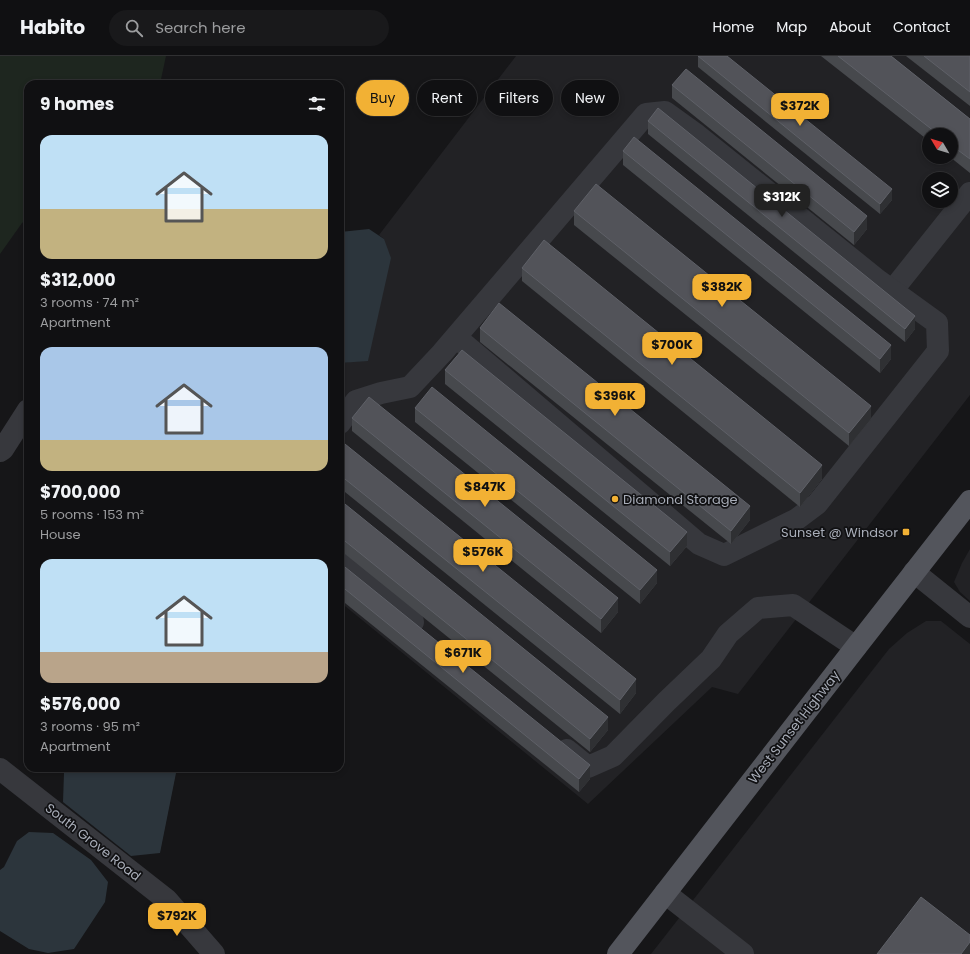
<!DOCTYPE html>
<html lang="en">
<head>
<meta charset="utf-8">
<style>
	body { margin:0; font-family:Poppins,sans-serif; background:#19191b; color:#f1f3f6; height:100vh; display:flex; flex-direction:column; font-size:15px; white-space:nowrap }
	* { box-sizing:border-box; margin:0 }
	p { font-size:13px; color:#9c9d9f }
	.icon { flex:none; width:22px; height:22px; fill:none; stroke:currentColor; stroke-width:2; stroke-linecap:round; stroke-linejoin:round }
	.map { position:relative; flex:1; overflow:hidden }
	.sheet { position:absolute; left:24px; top:24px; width:320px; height:692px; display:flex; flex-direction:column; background:#101012; border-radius:12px; box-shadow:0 2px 6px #0003,0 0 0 1px #303032 }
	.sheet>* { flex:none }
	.banner { position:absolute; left:356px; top:24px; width:380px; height:36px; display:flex; gap:8px }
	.needle { width:26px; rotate:308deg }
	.controls { position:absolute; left:922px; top:72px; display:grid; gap:8px }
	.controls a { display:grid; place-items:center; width:36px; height:36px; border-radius:50%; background:#101012; box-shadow:0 2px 6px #0003,0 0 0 1px #303032; font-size:20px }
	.price { position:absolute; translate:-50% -34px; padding:0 9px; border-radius:8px; background:#f2b134; color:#111; font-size:13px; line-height:26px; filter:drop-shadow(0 1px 2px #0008) }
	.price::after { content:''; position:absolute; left:50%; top:24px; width:12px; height:9px; margin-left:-6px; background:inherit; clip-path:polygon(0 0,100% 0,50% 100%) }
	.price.current { background:#222; color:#fff }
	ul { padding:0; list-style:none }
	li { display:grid; align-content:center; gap:8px; height:212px; padding:0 16px }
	li span { display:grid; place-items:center; height:124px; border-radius:12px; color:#555 }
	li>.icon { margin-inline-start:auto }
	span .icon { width:72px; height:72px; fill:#fffc; stroke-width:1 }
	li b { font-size:17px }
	h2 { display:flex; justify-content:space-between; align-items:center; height:48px; padding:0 16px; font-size:17px }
	.chip { padding:0 14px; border-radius:18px; background:#101012; box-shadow:0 2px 6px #0003,0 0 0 1px #303032; font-size:14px; line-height:36px }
	.chip.current { background:#f2b134; color:#111 }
	header { display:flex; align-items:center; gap:24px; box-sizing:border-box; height:56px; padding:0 20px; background:#101012; border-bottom:1px solid #303032 }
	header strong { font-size:19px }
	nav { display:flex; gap:22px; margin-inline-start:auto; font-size:14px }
	.search { width:280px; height:36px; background:#19191b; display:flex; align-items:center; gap:10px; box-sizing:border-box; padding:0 14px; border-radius:22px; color:#9c9d9f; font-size:15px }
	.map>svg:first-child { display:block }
	.built { fill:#222225; fill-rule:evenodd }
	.green { fill:#1e261f }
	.water { fill:#2c353c }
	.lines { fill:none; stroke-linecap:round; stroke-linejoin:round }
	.minor { stroke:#37383d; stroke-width:22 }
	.major { stroke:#53555c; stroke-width:22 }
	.wall { fill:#47494d }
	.shaded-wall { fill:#2f3033 }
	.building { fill:#525359; stroke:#5f6168 }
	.poi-dot { fill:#f2b134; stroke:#111113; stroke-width:1.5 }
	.labels { text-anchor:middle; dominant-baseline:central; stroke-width:3.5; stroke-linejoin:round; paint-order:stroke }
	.poi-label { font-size:13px; fill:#a8adb8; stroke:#111113; text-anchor:start }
	.street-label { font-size:13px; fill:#a8adb8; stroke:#111113 }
</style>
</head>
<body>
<header>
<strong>Habito</strong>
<div class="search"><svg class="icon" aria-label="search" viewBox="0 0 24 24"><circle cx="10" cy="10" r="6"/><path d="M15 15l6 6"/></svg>Search here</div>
<nav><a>Home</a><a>Map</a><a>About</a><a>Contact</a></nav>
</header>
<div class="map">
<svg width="970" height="898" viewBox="0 0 970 898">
	<rect width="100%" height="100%" fill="#161618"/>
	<g class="built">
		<path d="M 516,0 L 970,0 L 970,339 L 738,638 L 712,631 L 588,748 L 340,546 L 340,307 L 368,304 L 384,183 L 379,179 ZM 929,79 L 951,79 L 951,101 L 929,101 ZM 929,123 L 951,123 L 951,145 L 929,145 Z"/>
		<polygon points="970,493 970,545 960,536 954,526 962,507"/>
		<polygon points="926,565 941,565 970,588 970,898 651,898 889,593 907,577"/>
	</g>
	<polygon class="green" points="0,0 166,0 160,28 28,28 28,162 22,167 0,198"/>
	<g class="water">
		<polygon points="369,173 384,183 391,202 368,305 340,307 340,176"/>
		<polygon points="68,712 177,712 160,797 131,800 63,746 64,717"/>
		<polygon points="29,776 53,777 91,804 108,826 105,846 74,893 48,897 29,893 0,875 0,814 4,811 17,785"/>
	</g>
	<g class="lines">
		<g class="minor">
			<polyline points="892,235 970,137"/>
			<polyline points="340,367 356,345 381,337 410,331 442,297 646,58 665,56 697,79 879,225 937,267 938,295 817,448 797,463 724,499 699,488 456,281"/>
			<polyline points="0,395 3,393 28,354"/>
			<polyline points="340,506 413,566"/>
			<polyline points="914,516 970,561"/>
			<polyline points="567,694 588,711 613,700 666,646 711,603 728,578 758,552 793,549 856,591"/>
			<polyline points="0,713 167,844 214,898"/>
			<polyline points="665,837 743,898"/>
		</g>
		<polyline class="major" points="618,898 856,591 970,445"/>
	</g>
	<g class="wall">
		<polygon points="698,0 892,144 880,158 698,11"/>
		<polygon points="821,0 891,0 970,63 970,117 950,101 951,101 951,79 929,79 929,85"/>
		<polygon points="906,0 970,0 970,50"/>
		<polygon points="672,29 867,173 854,189 672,42"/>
		<polygon points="648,65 915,273 905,286 648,78"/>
		<polygon points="623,95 891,303 880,317 623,109"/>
		<polygon points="574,155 871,363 849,390 574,169"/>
		<polygon points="522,212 822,423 800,451 522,225"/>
		<polygon points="480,272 750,464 731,488 480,286"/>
		<polygon points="445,314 687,490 670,510 445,328"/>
		<polygon points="415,352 657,527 640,548 415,366"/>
		<polygon points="352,362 618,556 601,577 352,375"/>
		<polygon points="340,384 636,637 620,658 340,432"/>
		<polygon points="340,444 608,674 590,696 340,494"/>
		<polygon points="340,507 590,723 579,736 340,543"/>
	</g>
	<g class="shaded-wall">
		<polygon points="892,133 892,144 880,158 880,148"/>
		<polygon points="867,160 867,173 854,189 854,176"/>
		<polygon points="915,260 915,273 905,286 905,273"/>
		<polygon points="891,289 891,303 880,317 880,303"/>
		<polygon points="871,350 871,363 849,390 849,377"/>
		<polygon points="822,409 822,423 800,451 800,437"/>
		<polygon points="750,450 750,464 731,488 731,475"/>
		<polygon points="687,476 687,490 670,510 670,496"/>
		<polygon points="657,514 657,527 640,548 640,534"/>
		<polygon points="618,542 618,556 601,577 601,563"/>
		<polygon points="636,623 636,637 620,658 620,644"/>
		<polygon points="608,661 608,674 590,696 590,683"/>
		<polygon points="590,709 590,723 579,736 579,723"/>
		<polygon points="970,886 970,898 961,898"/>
	</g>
	<g class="building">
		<polygon points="698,0 727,0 892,133 880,148"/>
		<polygon points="838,0 891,0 970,63 970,103 951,89 951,79 939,79"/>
		<polygon points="924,0 970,0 970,36"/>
		<polygon points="686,13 867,160 854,176 672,29"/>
		<polygon points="658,52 915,260 905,273 648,65"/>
		<polygon points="634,81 891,289 880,303 623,95"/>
		<polygon points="596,128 871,350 849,377 574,155"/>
		<polygon points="544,184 822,409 800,437 522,212"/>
		<polygon points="499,247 750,450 731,475 480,272"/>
		<polygon points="462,294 687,476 670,496 445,314"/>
		<polygon points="432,331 657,514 640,534 415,352"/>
		<polygon points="369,341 618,542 601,563 352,362"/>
		<polygon points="340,384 636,623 620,644 340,419"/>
		<polygon points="340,444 608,661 590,683 340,481"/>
		<polygon points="340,507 590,709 579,723 340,529"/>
		<polygon points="921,841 970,879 970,886 961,898 877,898"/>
	</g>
	<g class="poi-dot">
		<circle cx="615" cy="443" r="4"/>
		<rect x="902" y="472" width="8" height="8" rx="2"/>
	</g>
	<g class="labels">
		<g class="poi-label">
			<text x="623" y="443">Diamond Storage</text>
			<text x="898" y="476" text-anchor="end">Sunset @ Windsor</text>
		</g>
		<g class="street-label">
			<text transform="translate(794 671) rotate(-52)">West Sunset Highway</text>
			<text transform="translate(93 786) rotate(38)">South Grove Road</text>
		</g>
	</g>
</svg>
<div class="controls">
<a><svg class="needle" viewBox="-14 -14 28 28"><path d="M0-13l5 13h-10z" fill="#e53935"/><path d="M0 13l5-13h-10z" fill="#9c9d9f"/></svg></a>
<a><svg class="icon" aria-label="layers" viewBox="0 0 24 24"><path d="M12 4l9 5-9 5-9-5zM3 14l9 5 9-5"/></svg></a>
</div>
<b class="price" style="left:800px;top:71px">$372K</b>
<b class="price current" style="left:782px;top:162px">$312K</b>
<b class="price" style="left:722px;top:252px">$382K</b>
<b class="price" style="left:672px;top:310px">$700K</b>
<b class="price" style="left:615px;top:361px">$396K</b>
<b class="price" style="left:485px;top:452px">$847K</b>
<b class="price" style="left:483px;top:517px">$576K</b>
<b class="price" style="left:463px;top:618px">$671K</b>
<b class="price" style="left:177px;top:881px">$792K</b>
<div class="banner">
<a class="chip current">Buy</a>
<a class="chip">Rent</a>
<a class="chip">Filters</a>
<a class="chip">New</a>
</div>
<section class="sheet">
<h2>9 homes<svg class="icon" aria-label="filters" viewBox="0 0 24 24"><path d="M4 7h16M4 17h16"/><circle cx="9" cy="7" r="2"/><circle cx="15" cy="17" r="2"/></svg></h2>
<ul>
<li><span style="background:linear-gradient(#bfe0f5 60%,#c2b280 0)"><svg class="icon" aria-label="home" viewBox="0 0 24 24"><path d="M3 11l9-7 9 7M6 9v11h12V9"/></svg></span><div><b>$312,000</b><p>3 rooms · 74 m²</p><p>Apartment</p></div></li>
<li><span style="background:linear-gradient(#a9c7e8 75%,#c2b280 0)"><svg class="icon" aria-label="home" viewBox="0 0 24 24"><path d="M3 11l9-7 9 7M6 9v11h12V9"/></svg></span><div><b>$700,000</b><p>5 rooms · 153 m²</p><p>House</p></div></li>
<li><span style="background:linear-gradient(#bfe0f5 75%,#b9a48a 0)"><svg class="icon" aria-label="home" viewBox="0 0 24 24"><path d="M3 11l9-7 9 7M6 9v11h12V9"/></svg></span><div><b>$576,000</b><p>3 rooms · 95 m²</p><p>Apartment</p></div></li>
</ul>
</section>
</div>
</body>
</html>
